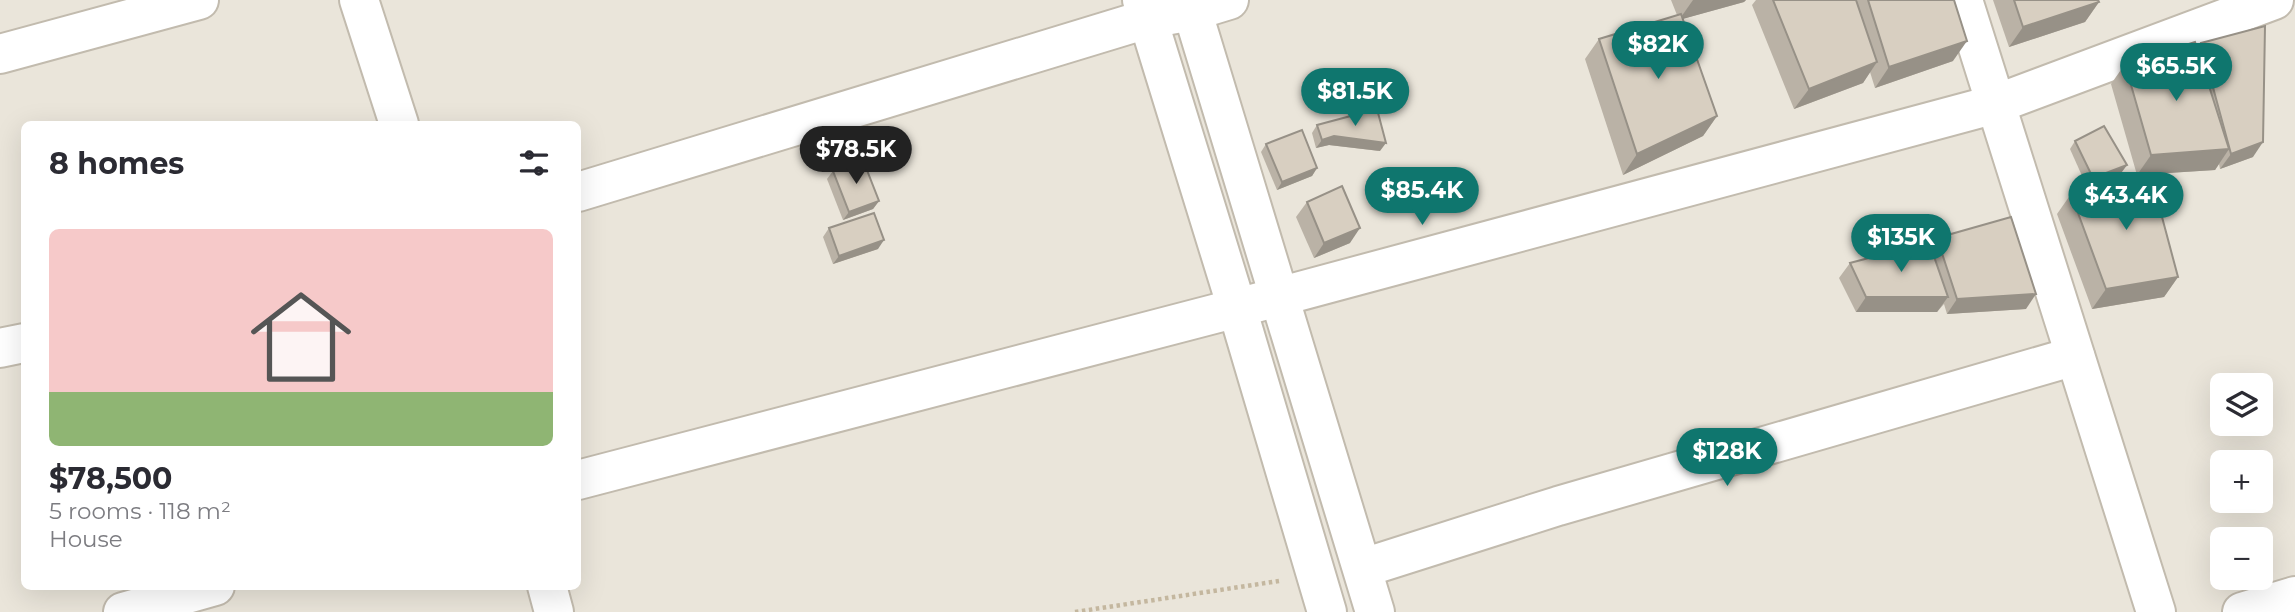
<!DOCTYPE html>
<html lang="en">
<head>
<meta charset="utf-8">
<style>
	body { margin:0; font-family:Montserrat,sans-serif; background:#f2f2f3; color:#2b2b33; height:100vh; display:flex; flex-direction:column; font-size:26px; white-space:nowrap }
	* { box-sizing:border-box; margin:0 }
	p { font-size:23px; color:#7c7c81 }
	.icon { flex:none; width:38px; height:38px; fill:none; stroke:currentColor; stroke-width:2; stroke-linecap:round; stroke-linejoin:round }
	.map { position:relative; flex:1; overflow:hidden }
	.details { position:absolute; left:21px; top:121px; width:560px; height:469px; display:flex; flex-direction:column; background:#fff; border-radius:10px; box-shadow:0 7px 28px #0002 }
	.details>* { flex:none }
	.controls { position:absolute; left:2210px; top:373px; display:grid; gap:14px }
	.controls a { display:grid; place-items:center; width:63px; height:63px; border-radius:10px; background:#fff; box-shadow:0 7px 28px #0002; font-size:35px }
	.price { position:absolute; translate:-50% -60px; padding:0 16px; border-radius:24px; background:#0f766e; color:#fff; font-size:23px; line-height:46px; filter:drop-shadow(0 2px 4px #0008) }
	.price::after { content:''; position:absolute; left:50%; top:42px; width:21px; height:16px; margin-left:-10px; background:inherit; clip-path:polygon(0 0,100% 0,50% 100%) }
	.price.selected { background:#222; color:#fff }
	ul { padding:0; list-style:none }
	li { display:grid; align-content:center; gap:14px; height:371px; padding:0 28px }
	li span { display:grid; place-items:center; height:217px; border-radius:10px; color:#555 }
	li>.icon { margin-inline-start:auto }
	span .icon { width:126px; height:126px; fill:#fffc; stroke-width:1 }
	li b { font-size:30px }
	h2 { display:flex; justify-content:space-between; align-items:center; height:84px; padding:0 28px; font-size:30px }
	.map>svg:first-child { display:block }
	.residential { fill:#eae5da; fill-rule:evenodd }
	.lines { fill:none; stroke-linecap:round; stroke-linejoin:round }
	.minor-casing { stroke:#c2bbae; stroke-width:42 }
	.path { stroke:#c4b79f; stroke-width:4.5; stroke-dasharray:3.5 3.5; stroke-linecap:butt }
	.minor { stroke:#fff; stroke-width:38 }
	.wall { fill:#bab2a6 }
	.shaded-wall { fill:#979187 }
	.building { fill:#d8cfc1; stroke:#979187; stroke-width:2 }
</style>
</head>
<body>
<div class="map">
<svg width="2295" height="612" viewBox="0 0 2295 612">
	<rect width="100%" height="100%" fill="#f6f3ec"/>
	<path class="residential" d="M 0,0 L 2295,0 L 2295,612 L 0,612 ZM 24,124 L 578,124 L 578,586 L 24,586 ZM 2222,385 L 2261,385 L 2261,424 L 2222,424 ZM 2222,462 L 2261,462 L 2261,500 L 2222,500 ZM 2222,539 L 2261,539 L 2261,578 L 2222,578 Z"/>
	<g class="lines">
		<defs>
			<g id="minor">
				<polyline points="359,0 399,124"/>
				<polyline points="1142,0 1237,308 1327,612"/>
				<polyline points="1189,0 1375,612"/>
				<polyline points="1963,0 2156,612"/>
				<polyline points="0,54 199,0"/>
				<polyline points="578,192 1147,19 1193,11 1229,0"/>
				<polyline points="0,348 24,343"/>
				<polyline points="578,480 1237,308 1996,104 2274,0"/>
				<polyline points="1363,568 1558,506 2075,356"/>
				<polyline points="547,586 554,612"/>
				<polyline points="123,612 215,586"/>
				<polyline points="2242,612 2295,596"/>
			</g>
		</defs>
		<use href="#minor" class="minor-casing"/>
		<polyline class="path" points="1075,612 1279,581"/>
		<use href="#minor" class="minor"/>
	</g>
	<g class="wall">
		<polygon points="1671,0 1746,0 1744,2 1682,19 1717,116 1703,136 1623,175 1585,59 1599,39 1677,15"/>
		<polygon points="1756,0 1954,0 1953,61 1875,88 1870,72 1863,83 1794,109 1752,5"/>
		<polygon points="1993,0 2098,0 2099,2 2085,22 2009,47"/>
		<polygon points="2201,43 2253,157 2220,169 2219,164 2215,170 2151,174 2178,277 2164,297 2092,309 2057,214 2071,194 2137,175 2111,84 2125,64 2197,49"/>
		<polygon points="1317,125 1380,151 1329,145 1316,148 1312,133"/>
		<polygon points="2075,141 2127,165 2121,173 2087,187 2070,149"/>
		<polygon points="1266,144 1317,168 1312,176 1277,190 1261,152"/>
		<polygon points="833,171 879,201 873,209 843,220 827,179"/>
		<polygon points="1307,202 1350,243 1314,258 1296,217"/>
		<polygon points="829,228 878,249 833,264 823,237"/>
		<polygon points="1937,238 2026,309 1947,314 1944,304 1937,312 1856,312 1839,278 1850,263 1931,247"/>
	</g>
	<g class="shaded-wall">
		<polygon points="1693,0 1746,0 1744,2 1679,20"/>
		<polygon points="2099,2 2085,22 2009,47 2023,27"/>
		<polygon points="1967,41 1953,61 1875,88 1889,67"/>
		<polygon points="1877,62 1863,83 1794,109 1809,89"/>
		<polygon points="1717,116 1703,136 1623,175 1637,154"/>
		<polygon points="1334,136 1386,143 1380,151 1329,145 1316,148 1322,140"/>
		<polygon points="2263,142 2253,157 2220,169 2231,154"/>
		<polygon points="2229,149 2215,170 2137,175 2151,155"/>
		<polygon points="2127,165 2121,173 2087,187 2093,178"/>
		<polygon points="1317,168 1312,176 1277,190 1282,182"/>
		<polygon points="879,201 873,209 843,220 849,212"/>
		<polygon points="1360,228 1350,243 1314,258 1324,243"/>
		<polygon points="884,240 878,249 833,264 839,256"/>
		<polygon points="2178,277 2164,297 2092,309 2106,289"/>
		<polygon points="2036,294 2026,309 1947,314 1957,299"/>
		<polygon points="1866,297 1948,297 1937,312 1856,312"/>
	</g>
	<g class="building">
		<polygon points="1773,0 1856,0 1877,62 1809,89"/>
		<polygon points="1868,0 1954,0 1967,41 1889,67"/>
		<polygon points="2014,0 2098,0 2099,2 2023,27"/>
		<polygon points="1681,14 1717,116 1637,154 1599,39"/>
		<polygon points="2265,26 2263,142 2231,154 2201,43"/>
		<polygon points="2195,42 2229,149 2151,155 2125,64"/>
		<polygon points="1377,109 1386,143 1334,136 1322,140 1317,125"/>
		<polygon points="2104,126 2127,165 2093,178 2075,141"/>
		<polygon points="1302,130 1317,168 1282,182 1266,144"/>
		<polygon points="863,160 879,201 849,212 833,171"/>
		<polygon points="2150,172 2178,277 2106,289 2071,194"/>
		<polygon points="1342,186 1360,228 1324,243 1307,202"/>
		<polygon points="874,213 884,240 839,256 829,228"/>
		<polygon points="2011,217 2036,294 1957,299 1937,238"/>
		<polygon points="1929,242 1948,297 1866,297 1850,263"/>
	</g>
</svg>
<div class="controls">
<a><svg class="icon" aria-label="layers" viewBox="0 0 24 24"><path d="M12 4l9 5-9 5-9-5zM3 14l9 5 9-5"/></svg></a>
<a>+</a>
<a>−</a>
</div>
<b class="price" style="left:1658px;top:81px">$82K</b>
<b class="price" style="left:2176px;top:103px">$65.5K</b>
<b class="price" style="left:1355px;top:128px">$81.5K</b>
<b class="price selected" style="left:856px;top:186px">$78.5K</b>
<b class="price" style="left:1422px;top:227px">$85.4K</b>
<b class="price" style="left:2126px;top:232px">$43.4K</b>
<b class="price" style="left:1901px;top:274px">$135K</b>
<b class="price" style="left:1727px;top:488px">$128K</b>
<section class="details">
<h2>8 homes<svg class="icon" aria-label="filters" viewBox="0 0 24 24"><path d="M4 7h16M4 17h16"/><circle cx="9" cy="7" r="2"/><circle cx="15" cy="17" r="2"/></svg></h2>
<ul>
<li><span style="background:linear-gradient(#f6c9c9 75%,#8fb573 0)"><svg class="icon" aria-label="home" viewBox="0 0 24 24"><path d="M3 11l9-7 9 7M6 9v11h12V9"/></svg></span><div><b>$78,500</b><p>5 rooms · 118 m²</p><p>House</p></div></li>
</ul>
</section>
</div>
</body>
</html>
